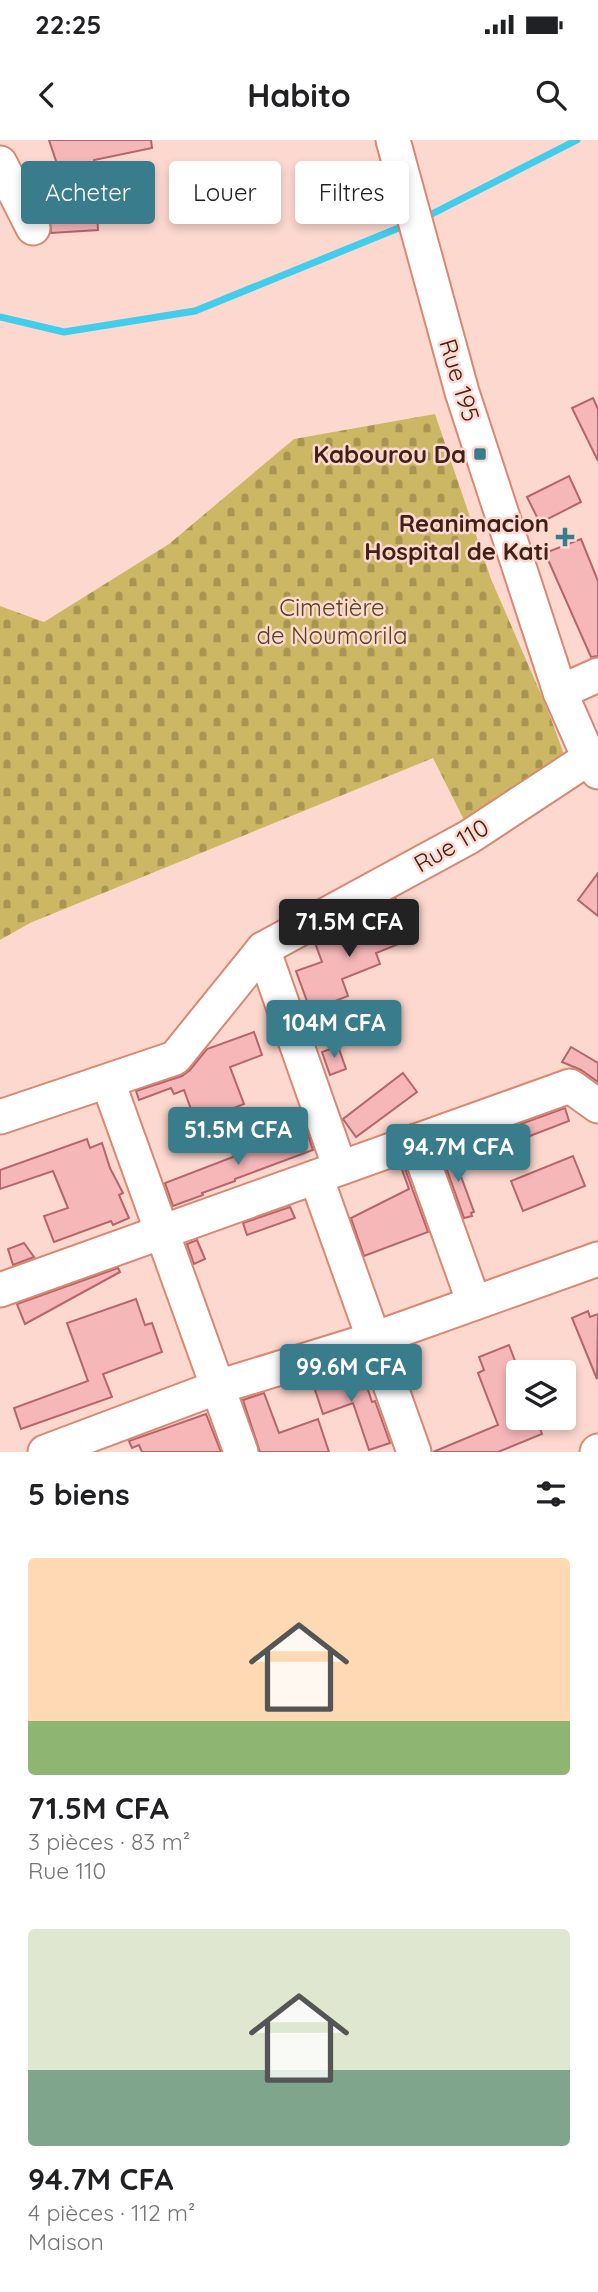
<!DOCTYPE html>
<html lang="fr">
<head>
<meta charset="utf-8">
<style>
	body { margin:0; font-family:Quicksand,sans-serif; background:#f2f2f2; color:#202124; height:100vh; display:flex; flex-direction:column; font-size:26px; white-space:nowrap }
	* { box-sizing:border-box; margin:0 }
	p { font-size:23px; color:#757577 }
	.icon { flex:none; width:38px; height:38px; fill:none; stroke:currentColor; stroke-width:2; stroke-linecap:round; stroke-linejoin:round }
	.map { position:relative; height:1312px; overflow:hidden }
	.details { display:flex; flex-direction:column; background:#fff; flex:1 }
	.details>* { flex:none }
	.guide { position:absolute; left:21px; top:21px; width:556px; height:63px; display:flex; gap:14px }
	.controls { position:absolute; left:506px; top:1220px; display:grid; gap:14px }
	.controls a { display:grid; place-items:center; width:70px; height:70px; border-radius:7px; background:#fff; box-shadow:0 4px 10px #0003; font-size:35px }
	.price { position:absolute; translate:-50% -60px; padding:0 16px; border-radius:7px; background:#397c8c; color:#fff; font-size:23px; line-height:46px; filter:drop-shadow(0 2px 4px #0008) }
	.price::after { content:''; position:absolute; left:50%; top:42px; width:21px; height:16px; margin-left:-10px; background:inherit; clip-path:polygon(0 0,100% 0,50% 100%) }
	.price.on { background:#222; color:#fff }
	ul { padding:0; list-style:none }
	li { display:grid; align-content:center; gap:14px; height:371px; padding:0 28px }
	li span { display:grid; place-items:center; height:217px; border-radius:7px; color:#555 }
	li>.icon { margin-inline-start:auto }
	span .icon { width:126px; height:126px; fill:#fffc; stroke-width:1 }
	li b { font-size:30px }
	h2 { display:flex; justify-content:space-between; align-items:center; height:84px; padding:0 28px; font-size:30px }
	.chip { padding:0 24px; border-radius:7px; background:#fff; box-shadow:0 4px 10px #0003; font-size:24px; line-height:63px }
	.chip.on { background:#397c8c; color:#fff }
	.status { display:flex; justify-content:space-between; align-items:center; height:49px; padding:0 35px; background:#fff; direction:ltr }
	.status svg { height:19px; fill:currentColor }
	header { display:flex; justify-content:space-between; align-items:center; height:91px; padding:0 28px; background:#fff; font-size:32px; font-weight:700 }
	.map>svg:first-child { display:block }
	.cemetery { fill:url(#cemetery-stones) }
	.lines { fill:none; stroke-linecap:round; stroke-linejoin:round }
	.stream { stroke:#42cdec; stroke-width:7 }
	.building { fill:#f6b7b9; stroke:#b6656b; stroke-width:2 }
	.minor-casing { stroke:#d98872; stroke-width:37 }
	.minor { stroke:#fff; stroke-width:33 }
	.poi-dot { fill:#397c8c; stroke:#fcd8cf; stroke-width:2.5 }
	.labels { text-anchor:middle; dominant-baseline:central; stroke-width:5; stroke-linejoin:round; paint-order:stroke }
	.street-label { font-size:24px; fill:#412018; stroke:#fcd8cf }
	.poi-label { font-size:24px; font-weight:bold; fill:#412018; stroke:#fcd8cf; text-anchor:end }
	.park-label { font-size:24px; fill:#51471d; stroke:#fcd8cf }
</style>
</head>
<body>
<div class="status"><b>22:25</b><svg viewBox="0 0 49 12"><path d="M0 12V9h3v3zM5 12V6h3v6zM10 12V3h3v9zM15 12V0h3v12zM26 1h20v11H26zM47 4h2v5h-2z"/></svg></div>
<header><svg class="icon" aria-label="back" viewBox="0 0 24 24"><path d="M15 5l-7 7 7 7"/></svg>Habito<svg class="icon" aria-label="search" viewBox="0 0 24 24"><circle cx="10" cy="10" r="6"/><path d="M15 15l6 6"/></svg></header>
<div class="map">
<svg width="598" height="1312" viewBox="0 0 598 1312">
	<defs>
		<pattern id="cemetery-stones" width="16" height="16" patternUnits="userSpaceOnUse" patternTransform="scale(1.75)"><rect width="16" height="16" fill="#ccb864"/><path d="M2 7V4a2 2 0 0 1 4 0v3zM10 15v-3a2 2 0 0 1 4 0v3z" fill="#a79551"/></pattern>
	</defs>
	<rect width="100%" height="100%" fill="#fcd8cf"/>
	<polygon class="cemetery" points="435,274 491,439 547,568 565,617 466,684 433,618 30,783 0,800 0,466 44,482 169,404 294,299"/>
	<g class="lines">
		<g class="stream">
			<polyline points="424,78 577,0"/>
			<polyline points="0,177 64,192 195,171 406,85"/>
		</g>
	</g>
	<g class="building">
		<polygon points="49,0 151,0 152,8 94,20 98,90 51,93 46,35 60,33"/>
		<polygon points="593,258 598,269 598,321 572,268"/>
		<polygon points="569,336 581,362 540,383 527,357"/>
		<polygon points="581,399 598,441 598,516 591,517 545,413"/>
		<polygon points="598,733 598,776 578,760"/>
		<polygon points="396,759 411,799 376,813 380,824 342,839 348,856 330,863 338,887 319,894 296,831 322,822 315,803"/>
		<polygon points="254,892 262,915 230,927 244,964 196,983 184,950 174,954 171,948 139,960 136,951 182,936 190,930 207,909"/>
		<polygon points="338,906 346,929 330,935 322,912"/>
		<polygon points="571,907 598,923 598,942 581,930 562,922"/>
		<polygon points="403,933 417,952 356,997 343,979"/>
		<polygon points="565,968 569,981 501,1007 496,993"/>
		<polygon points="306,989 313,1010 235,1039 235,1041 202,1053 203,1055 173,1066 165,1043"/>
		<polygon points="87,999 90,1008 102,1003 110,1028 123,1053 119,1055 129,1078 113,1085 111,1081 54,1102 44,1076 68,1068 53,1031 0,1049 0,1030"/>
		<polygon points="451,1009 474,1072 471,1073 472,1076 464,1078 441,1013"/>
		<polygon points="573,1016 585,1046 523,1071 511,1041"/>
		<polygon points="404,1026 428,1092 364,1116 351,1078 409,1049 401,1027"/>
		<polygon points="290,1067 295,1078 247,1095 243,1083"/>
		<polygon points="197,1100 205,1119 194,1124 187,1104"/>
		<polygon points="24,1103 34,1117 13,1125 8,1109"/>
		<polygon points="118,1128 120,1132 25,1184 17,1164"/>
		<polygon points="136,1159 145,1185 152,1183 162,1212 103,1234 112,1257 21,1289 14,1268 88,1241 67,1183"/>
		<polygon points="588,1171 590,1177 598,1174 597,1239 572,1178"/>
		<polygon points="509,1205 518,1229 518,1278 536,1278 542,1294 498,1312 433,1312 498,1285 478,1233 484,1230 479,1217"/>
		<polygon points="350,1227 357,1250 367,1247 372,1262 375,1261 390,1303 369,1310 353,1263 323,1274 311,1238"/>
		<polygon points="264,1253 279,1293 318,1279 329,1312 260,1312 243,1260"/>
		<polygon points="206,1274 221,1312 142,1312 139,1305 132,1308 129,1301"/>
	</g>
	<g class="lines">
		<defs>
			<g id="minor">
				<polyline points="393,0 462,252 560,552 589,618 598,632"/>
				<polyline points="0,23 33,88"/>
				<polyline points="560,552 598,535"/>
				<polyline points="263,809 340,1028"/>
				<polyline points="108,942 241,1312"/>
				<polyline points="0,977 175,918 263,809 469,697 589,618"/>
				<polyline points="416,1001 474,1163"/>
				<polyline points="316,1037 414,1312"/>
				<polyline points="0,1150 570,946 598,966"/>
				<polyline points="45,1312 218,1247 374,1199 598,1119"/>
				<polyline points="597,1312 598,1311"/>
			</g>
		</defs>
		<use href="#minor" class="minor-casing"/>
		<use href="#minor" class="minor"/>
	</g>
	<g class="poi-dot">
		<rect x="473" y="307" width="14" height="14" rx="3.5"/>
		<path d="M561.5 386.5h7v7h7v7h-7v7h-7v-7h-7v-7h7z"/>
	</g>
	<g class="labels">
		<g class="street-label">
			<text transform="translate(460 240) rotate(73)">Rue 195</text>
			<text transform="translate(451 705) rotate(-30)">Rue 110</text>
		</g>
		<g class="poi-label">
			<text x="466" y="314">Kabourou Da</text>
			<text x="549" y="383">Reanimacion<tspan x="549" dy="28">Hospital de Kati</tspan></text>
		</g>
		<g class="park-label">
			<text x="332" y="467">Cimetière<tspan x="332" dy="28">de Noumorila</tspan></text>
		</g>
	</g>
</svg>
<div class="controls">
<a><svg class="icon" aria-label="layers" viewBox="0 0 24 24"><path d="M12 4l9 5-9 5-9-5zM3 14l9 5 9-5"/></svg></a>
</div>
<b class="price on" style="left:349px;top:819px">71.5M CFA</b>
<b class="price" style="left:334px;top:920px">104M CFA</b>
<b class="price" style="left:238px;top:1027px">51.5M CFA</b>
<b class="price" style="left:458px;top:1044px">94.7M CFA</b>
<b class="price" style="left:351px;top:1264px">99.6M CFA</b>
<div class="guide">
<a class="chip on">Acheter</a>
<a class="chip">Louer</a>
<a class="chip">Filtres</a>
</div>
</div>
<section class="details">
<h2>5 biens<svg class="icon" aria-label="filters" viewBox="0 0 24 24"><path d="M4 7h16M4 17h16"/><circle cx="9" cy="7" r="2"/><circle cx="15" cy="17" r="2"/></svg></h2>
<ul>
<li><span style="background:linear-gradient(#ffd9b3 75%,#8fb573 0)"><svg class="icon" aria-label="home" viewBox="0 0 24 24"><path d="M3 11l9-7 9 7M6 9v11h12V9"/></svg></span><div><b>71.5M CFA</b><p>3 pièces · 83 m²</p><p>Rue 110</p></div></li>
<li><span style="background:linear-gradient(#dfe7d0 65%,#7fa58c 0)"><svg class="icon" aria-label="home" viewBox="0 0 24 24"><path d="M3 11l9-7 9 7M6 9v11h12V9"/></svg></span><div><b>94.7M CFA</b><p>4 pièces · 112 m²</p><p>Maison</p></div></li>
</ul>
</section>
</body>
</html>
